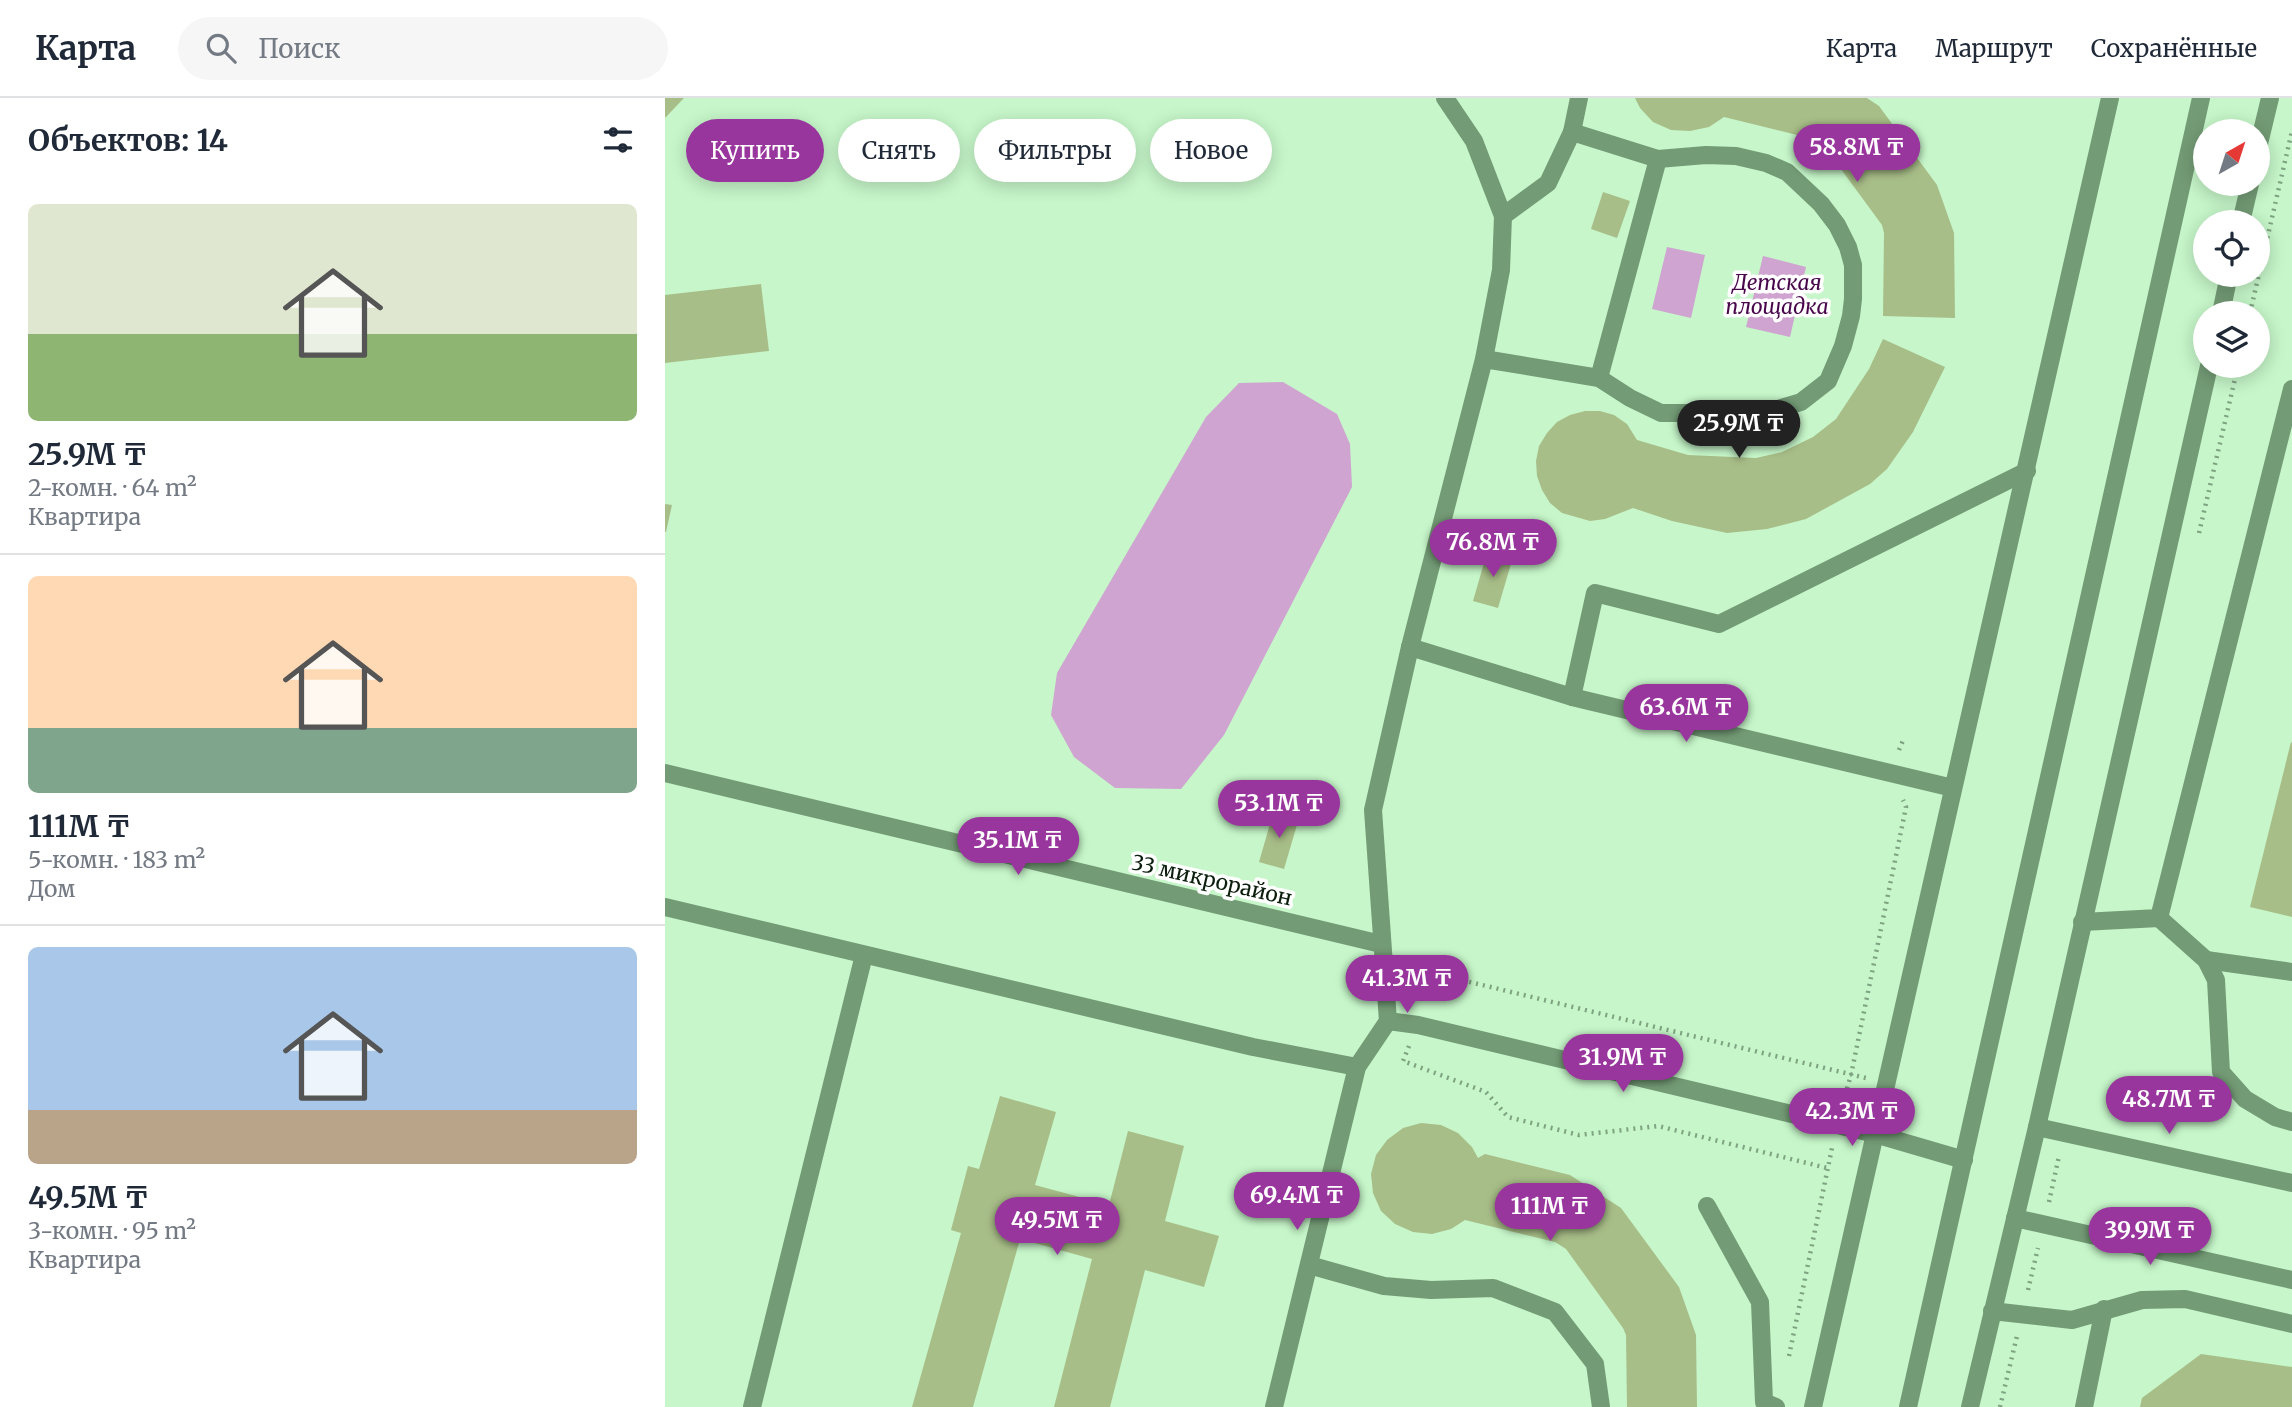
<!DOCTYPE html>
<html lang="ru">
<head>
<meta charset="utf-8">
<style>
	body { margin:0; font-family:Merriweather,serif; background:#f6f6f7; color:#1f2937; height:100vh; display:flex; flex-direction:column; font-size:26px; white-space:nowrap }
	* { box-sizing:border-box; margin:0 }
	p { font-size:23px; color:#747a83 }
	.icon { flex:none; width:38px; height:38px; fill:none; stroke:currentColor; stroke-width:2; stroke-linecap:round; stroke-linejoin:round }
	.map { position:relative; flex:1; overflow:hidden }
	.drawer { display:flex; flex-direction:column; background:#fff; width:665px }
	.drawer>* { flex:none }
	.banner { position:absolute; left:21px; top:21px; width:665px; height:63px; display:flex; gap:14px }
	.needle { width:46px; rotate:39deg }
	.tools { position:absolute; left:1528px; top:21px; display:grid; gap:14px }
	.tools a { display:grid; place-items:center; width:77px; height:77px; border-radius:50%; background:#fff; box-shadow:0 4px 18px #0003; font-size:35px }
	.price { position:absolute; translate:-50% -60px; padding:0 16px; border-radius:24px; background:#99369d; color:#fff; font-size:23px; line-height:46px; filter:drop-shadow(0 2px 4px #0008) }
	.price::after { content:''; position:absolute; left:50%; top:42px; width:21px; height:16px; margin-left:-10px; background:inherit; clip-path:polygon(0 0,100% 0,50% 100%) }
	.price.on { background:#222; color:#fff }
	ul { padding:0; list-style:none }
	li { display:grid; align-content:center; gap:14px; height:371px; padding:0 28px }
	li+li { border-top:2px solid #e0e1e3 }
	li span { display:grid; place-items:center; height:217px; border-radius:10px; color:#555 }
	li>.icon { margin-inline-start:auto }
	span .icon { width:126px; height:126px; fill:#fffc; stroke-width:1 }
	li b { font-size:30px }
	h2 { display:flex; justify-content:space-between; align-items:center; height:84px; padding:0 28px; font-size:30px }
	.tag { padding:0 24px; border-radius:32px; background:#fff; box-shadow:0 4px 18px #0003; font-size:24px; line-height:63px }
	.tag.on { background:#99369d; color:#fff }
	header { display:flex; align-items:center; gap:42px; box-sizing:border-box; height:98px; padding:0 35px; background:#fff; border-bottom:2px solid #e0e1e3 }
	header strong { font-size:33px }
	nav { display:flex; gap:38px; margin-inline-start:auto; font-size:24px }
	.search { width:490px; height:63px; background:#f6f6f7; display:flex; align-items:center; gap:18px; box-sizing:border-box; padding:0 24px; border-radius:38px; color:#747a83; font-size:26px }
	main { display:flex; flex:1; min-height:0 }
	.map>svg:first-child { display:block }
	.green { fill:#cfa4d0 }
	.building { fill:#a8be88 }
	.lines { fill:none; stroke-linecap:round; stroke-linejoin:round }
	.path { stroke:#7ea381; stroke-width:4.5; stroke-dasharray:2 5; stroke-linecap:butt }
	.service { stroke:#739b75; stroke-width:18 }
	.minor { stroke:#739b75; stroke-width:18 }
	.tertiary { stroke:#739b75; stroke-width:18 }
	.labels { text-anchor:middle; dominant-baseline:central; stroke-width:7; stroke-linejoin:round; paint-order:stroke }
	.park-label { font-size:21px; font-style:italic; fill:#48064b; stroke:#fff }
	.street-label { font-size:21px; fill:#0c1e0e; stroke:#fff }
</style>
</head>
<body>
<header>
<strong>Карта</strong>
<div class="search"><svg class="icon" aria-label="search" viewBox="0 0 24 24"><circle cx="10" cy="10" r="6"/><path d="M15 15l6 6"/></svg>Поиск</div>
<nav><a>Карта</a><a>Маршрут</a><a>Сохранённые</a></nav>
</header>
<main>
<section class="drawer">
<h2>Объектов: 14<svg class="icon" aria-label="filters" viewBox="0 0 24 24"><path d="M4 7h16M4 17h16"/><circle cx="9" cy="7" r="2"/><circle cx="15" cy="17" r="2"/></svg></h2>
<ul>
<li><span style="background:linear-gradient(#dfe7d0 60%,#8fb573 0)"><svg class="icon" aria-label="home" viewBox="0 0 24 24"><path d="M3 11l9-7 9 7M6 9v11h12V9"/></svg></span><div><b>25.9M ₸</b><p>2-комн. · 64 m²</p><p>Квартира</p></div></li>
<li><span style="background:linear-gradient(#ffd9b3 70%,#7fa58c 0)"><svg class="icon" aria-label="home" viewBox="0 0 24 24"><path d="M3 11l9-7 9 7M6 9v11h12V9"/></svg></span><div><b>111M ₸</b><p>5-комн. · 183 m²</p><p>Дом</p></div></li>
<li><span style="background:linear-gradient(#a9c7e8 75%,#b9a48a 0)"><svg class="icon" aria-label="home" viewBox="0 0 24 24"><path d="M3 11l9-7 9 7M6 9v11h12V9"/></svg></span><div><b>49.5M ₸</b><p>3-комн. · 95 m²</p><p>Квартира</p></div></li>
</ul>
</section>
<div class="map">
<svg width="1627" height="1309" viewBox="0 0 1627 1309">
	<rect width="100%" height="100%" fill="#c6f6c9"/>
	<g class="green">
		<polygon points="1002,149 1040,157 1026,220 987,211"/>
		<polygon points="1098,158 1141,169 1125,239 1081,229"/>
		<polygon points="618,284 672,316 685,346 687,389 559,637 516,691 450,690 409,659 386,617 392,575 541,319 574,285"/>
	</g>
	<g class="building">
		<polygon points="0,0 19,0 0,20"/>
		<polygon points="970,0 1202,0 1214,8 1272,87 1289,135 1290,220 1218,218 1219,135 1217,127 1159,48 1148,41 1059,19 1044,29 1025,33 1006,32 988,24 975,10"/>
		<polygon points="938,94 965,103 952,140 926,131"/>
		<polygon points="96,186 104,253 0,265 0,197"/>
		<polygon points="1218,241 1280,269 1248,334 1222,371 1205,386 1141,421 1102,431 1062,435 1007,423 968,410 940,421 925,423 897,415 885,405 877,392 872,378 871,363 874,348 882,335 892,324 905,317 920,313 935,313 949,317 962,326 972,342 1023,357 1091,360 1117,354 1148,339 1171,321 1204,271"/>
		<polygon points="0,406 7,407 1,434 0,434"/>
		<polygon points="823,451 848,459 833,510 808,503"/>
		<polygon points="1626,644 1627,645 1627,819 1585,809"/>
		<polygon points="654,703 663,706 659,723 649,720"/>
		<polygon points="609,712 634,720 619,771 594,764"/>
		<polygon points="335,998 391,1014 370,1087 444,1107 463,1033 519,1048 500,1123 554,1138 539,1189 480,1172 445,1309 389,1309 427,1161 355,1141 308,1309 247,1309 296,1135 286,1132 303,1068 314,1071"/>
		<polygon points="756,1025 776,1027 793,1035 807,1049 813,1060 820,1056 905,1077 956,1110 1014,1189 1031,1237 1032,1309 962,1309 961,1237 958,1230 901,1151 890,1144 800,1122 786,1131 767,1136 748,1134 730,1126 716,1113 708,1095 706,1076 711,1057 722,1042 738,1030"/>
		<polygon points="1536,1256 1627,1269 1627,1309 1475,1309 1477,1300"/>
	</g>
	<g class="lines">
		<g class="path">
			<polyline points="1585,215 1627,33"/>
			<polyline points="1534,435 1573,268"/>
			<polyline points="1234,652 1239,640"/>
			<polyline points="743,869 1201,980"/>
			<polyline points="744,948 738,963 821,994 843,1019 914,1037 993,1028 1162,1070"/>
			<polyline points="1178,1004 1186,977 1241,709 1238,702"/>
			<polyline points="1384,1104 1394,1058"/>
			<polyline points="1363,1192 1373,1150"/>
			<polyline points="1124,1258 1167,1050"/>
			<polyline points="1335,1309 1352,1238"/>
		</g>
		<g class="service">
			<polyline points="838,118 883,85 907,34 914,0"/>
			<polyline points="819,261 934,280 965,300 996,315 1027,315 1057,321 1100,315 1136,304 1163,283 1178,248 1186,218 1188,201 1188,167 1183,149 1172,127 1156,106 1122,74 1101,65 1071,58 1041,57 993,61 907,34"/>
			<polyline points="934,280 993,61"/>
			<polyline points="907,599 930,495 1054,526 1362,373"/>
			<polyline points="1494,820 1541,862 1551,882 1556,974 1580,1001 1610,1019 1627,1024"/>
			<polyline points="1417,824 1494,820 1627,291"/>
			<polyline points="1541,862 1627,874"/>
			<polyline points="1042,1108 1095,1204 1099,1304 1111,1309"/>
			<polyline points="644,1167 719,1188 766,1192 828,1190 890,1214 930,1266 936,1309"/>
			<polyline points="1327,1213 1407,1222 1477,1202 1520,1201 1627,1226"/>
			<polyline points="1419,1309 1439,1211"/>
		</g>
		<g class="minor">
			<polyline points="745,549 907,599 1288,690"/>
			<polyline points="0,675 716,846"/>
			<polyline points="0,809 588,949 692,969"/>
			<polyline points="723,923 753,927 1210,1036 1299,1062"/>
			<polyline points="1372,1029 1627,1085"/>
			<polyline points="1350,1120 1627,1182"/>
			<polyline points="87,1309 199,857"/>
			<polyline points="609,1309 692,969 723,923 708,712 745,549 819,261 836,172 838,118 809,43 780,0"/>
			<polyline points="1148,1309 1445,0"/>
		</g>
		<g class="tertiary">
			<polyline points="1592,54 1605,0"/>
			<polyline points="1576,124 1585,86"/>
			<polyline points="1556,215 1564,177"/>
			<polyline points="1243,1309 1536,0"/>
			<polyline points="1305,1309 1372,1029 1544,268"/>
		</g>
	</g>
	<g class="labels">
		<g class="park-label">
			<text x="1112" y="184">Детская<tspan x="1112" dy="24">площадка</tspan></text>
		</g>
		<g class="street-label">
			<text transform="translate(547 782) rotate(13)">33 микрорайон</text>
		</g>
	</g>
</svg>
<div class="tools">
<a><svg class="needle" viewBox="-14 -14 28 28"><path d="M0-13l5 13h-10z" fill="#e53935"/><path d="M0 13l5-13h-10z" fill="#747a83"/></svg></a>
<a><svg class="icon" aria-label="locate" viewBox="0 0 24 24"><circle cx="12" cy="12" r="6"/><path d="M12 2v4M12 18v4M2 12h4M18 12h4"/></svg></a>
<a><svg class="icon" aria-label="layers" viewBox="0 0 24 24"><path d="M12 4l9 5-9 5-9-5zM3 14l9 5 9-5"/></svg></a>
</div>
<b class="price" style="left:1192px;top:86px">58.8M ₸</b>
<b class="price on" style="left:1074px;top:362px">25.9M ₸</b>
<b class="price" style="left:828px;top:481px">76.8M ₸</b>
<b class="price" style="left:1021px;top:646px">63.6M ₸</b>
<b class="price" style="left:614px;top:742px">53.1M ₸</b>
<b class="price" style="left:353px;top:779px">35.1M ₸</b>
<b class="price" style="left:742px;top:917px">41.3M ₸</b>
<b class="price" style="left:958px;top:996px">31.9M ₸</b>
<b class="price" style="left:1504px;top:1038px">48.7M ₸</b>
<b class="price" style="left:1187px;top:1050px">42.3M ₸</b>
<b class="price" style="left:632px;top:1134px">69.4M ₸</b>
<b class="price" style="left:885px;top:1145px">111M ₸</b>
<b class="price" style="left:392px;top:1159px">49.5M ₸</b>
<b class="price" style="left:1485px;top:1169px">39.9M ₸</b>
<div class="banner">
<a class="tag on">Купить</a>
<a class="tag">Снять</a>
<a class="tag">Фильтры</a>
<a class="tag">Новое</a>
</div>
</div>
</main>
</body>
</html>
